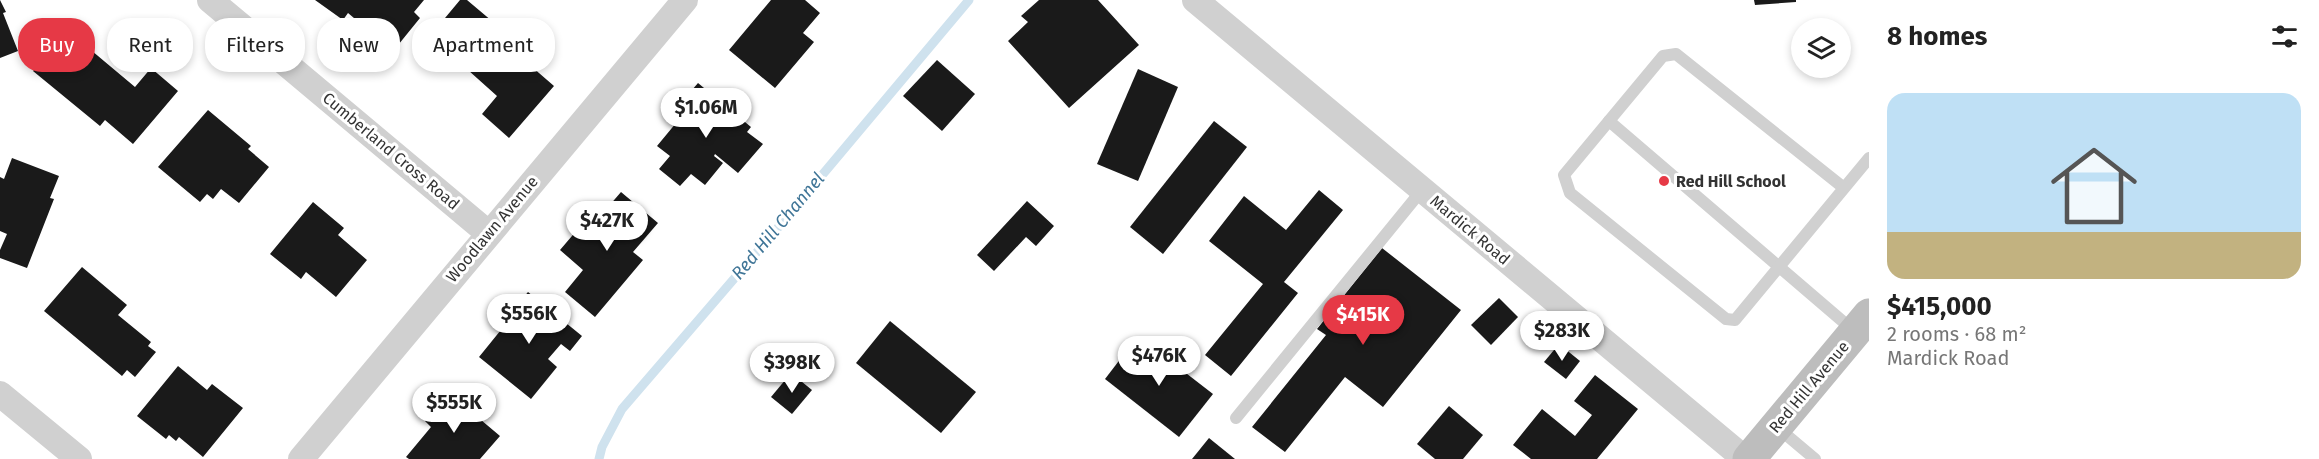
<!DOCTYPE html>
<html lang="en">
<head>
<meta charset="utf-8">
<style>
	body { margin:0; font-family:"Fira Sans",sans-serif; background:#f2f2f2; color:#222; height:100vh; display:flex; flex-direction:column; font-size:22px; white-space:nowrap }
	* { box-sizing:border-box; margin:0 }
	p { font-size:20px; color:#767676 }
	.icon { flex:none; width:33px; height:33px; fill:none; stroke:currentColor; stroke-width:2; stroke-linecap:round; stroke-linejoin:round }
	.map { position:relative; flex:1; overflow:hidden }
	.details { display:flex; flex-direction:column; background:#fff; width:450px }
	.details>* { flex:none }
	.guide { position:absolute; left:18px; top:18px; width:570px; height:54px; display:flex; gap:12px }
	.fabs { position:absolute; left:1791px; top:18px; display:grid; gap:12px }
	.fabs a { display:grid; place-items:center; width:60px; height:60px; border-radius:50%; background:#fff; box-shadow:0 3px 9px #0003; font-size:30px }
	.price { position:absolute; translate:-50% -51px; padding:0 14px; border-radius:21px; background:#fff; color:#222; font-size:20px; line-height:39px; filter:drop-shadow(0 2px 3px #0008) }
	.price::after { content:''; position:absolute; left:50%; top:36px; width:18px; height:14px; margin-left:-9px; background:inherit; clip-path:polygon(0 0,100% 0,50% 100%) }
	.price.selected { background:#e63946; color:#fff }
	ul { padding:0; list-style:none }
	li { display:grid; align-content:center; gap:12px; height:318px; padding:0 18px }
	li span { display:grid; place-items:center; height:186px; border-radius:18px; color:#555 }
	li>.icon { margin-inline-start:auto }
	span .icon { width:108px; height:108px; fill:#fffc; stroke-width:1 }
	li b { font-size:26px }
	h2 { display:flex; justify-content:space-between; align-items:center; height:72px; padding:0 18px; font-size:26px }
	.tag { padding:0 21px; border-radius:24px; background:#fff; box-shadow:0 3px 9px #0003; font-size:21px; line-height:54px }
	.tag.selected { background:#e63946; color:#fff }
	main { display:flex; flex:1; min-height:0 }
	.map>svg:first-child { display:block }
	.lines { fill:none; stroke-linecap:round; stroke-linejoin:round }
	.stream { stroke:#cfe2ee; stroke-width:9 }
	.building { fill:#1a1a1a }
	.lane { stroke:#d0d0d0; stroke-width:12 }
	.street { stroke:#d0d0d0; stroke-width:26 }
	.secondary { stroke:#bdbdbd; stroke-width:33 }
	.poi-dot { fill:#e63946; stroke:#fff; stroke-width:2 }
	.labels { text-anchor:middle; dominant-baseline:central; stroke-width:6; stroke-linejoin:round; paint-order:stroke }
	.street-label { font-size:16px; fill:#333; stroke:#fff }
	.poi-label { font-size:16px; font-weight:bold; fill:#333; stroke:#fff; text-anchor:start }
	.water-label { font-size:18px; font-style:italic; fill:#3f7597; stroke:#fff }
</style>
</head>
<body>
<main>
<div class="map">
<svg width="1869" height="459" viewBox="0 0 1869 459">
	<rect width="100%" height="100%" fill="#fff"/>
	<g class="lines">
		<polyline class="stream" points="599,459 602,447 622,409 776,230 969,0"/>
	</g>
	<g class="building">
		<polygon points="0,0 6,12 3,13 18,51 0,58"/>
		<polygon points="315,0 424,0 414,12 420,18 390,55 363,33 367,29 348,13 343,20"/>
		<polygon points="460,0 467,0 530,53 524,60 554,86 509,138 482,114 497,96 430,36"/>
		<polygon points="771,0 805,0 820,13 803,33 814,42 775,88 729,50"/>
		<polygon points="1039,0 1098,0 1139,45 1069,108 1008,41 1028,22 1021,16"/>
		<polygon points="1754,0 1796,0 1796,2 1755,5"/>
		<polygon points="67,30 135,87 151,68 178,91 133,144 105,120 100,126 33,71"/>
		<polygon points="937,60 975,94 942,131 903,96"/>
		<polygon points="1138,69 1178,87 1138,181 1097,164"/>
		<polygon points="698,83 751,127 747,132 763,144 738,173 715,154 714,156 723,163 705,185 691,174 680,186 659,169 670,156 657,146 681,117 674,111"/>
		<polygon points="208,110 251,146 248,149 269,167 239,203 221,189 213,199 207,194 200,202 158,167"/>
		<polygon points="1214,121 1247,147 1163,254 1130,227"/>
		<polygon points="12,158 59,176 50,198 54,199 27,268 0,258 0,250 7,234 0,231 0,177 4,179"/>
		<polygon points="1319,190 1343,210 1284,282 1298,293 1231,376 1205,355 1263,284 1209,241 1244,196 1286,230"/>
		<polygon points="621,192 658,223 633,252 643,260 595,317 565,292 583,270 560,250 589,216 596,221"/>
		<polygon points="1027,201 1054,226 1036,246 1026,237 994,271 977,255"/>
		<polygon points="313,202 344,228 338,235 367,260 336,297 306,272 301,279 270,254"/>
		<polygon points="1382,248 1461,310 1383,407 1345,377 1285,452 1252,427 1326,335 1317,329"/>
		<polygon points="82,267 127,305 118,315 151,342 148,346 156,352 135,377 127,370 122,376 44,311"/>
		<polygon points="528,292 582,336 570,351 561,344 548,359 557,367 531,399 479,357 513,315 510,313"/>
		<polygon points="1499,298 1518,317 1491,345 1471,325"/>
		<polygon points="890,321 976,392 941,433 856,363"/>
		<polygon points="1138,336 1213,394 1179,437 1105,379"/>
		<polygon points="1559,344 1580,361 1566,379 1544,362"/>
		<polygon points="178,366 207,390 212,384 243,408 203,457 179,437 176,441 169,435 166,439 137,416"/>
		<polygon points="791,373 812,390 792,414 771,397"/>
		<polygon points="1595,375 1638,409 1597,459 1531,459 1513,445 1542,409 1575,436 1592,415 1574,401"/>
		<polygon points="449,393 500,436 480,459 409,459 406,457 431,427 425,421"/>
		<polygon points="1449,406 1483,435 1463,459 1435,459 1417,444"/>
		<polygon points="1209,438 1235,459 1192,459"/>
	</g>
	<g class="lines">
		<g class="lane">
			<polyline points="1609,121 1854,331"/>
			<polyline points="1844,188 1676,54 1663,56 1564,175 1570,193 1726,319 1735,320 1869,158"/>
			<polyline points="1236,418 1422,190"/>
			<polyline points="1777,427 1815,459"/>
		</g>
		<g class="street">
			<polyline points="210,0 488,233"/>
			<polyline points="1195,0 1745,459"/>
			<polyline points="0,394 79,459"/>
			<polyline points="301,459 685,0"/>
		</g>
		<polyline class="secondary" points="1749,459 1869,315"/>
	</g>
	<circle class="poi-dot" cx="1664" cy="181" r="6"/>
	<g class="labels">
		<g class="street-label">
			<text transform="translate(391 151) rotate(40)">Cumberland Cross Road</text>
			<text transform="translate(492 229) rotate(-50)">Woodlawn Avenue</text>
			<text transform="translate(1470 230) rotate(40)">Mardick Road</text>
			<text transform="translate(1809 387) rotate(-50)">Red Hill Avenue</text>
		</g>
		<g class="poi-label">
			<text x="1676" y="181">Red Hill School</text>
		</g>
		<g class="water-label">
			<text transform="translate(778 226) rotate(-50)">Red Hill Channel</text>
		</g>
	</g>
</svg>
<div class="fabs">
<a><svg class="icon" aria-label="layers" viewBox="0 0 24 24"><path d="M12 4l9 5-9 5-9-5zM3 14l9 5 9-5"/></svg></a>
</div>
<b class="price" style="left:706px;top:139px">$1.06M</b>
<b class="price" style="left:607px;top:252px">$427K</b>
<b class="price" style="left:529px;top:345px">$556K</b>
<b class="price selected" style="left:1363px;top:346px">$415K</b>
<b class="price" style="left:1562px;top:362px">$283K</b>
<b class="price" style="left:1159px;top:387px">$476K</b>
<b class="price" style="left:792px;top:394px">$398K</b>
<b class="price" style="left:454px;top:434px">$555K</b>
<div class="guide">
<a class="tag selected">Buy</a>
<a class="tag">Rent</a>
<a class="tag">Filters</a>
<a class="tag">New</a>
<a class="tag">Apartment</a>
</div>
</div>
<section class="details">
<h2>8 homes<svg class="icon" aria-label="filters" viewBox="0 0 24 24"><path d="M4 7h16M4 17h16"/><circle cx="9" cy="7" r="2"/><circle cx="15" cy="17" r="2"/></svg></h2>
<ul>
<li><span style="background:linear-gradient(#bfe0f5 75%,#c2b280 0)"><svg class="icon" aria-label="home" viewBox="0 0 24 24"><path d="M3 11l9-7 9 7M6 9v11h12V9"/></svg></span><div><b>$415,000</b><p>2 rooms · 68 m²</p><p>Mardick Road</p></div></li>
</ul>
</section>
</main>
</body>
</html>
